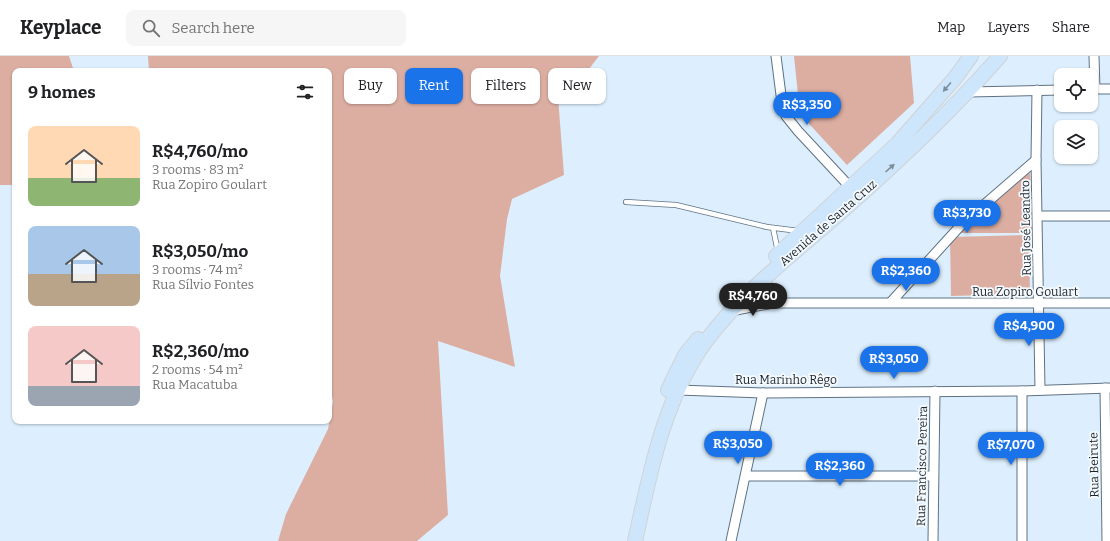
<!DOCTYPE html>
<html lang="en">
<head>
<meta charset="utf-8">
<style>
	body { margin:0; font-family:Bitter,serif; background:#f6f6f6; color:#202124; height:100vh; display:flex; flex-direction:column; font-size:15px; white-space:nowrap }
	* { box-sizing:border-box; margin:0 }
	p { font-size:13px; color:#757577 }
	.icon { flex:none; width:22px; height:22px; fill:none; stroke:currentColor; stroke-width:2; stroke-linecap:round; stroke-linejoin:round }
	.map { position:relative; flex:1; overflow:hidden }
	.side { position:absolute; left:12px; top:12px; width:320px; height:356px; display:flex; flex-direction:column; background:#fff; border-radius:8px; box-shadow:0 1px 3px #0004 }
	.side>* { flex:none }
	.banner { position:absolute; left:344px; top:12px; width:380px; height:36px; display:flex; gap:8px }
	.buttons { position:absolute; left:1054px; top:12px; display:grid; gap:8px }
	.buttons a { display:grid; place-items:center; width:44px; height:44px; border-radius:8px; background:#fff; box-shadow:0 1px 3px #0004; font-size:20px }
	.price { position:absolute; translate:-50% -34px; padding:0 9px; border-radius:14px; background:#1a73e8; color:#fff; font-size:13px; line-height:26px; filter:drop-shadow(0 1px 2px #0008) }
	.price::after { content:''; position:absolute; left:50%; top:24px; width:12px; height:9px; margin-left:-6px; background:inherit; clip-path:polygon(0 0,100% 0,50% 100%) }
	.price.selected { background:#222; color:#fff }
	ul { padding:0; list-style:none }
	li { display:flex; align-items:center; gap:12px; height:100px; padding:0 16px }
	li span { display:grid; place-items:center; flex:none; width:112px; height:80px; border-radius:8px; color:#555 }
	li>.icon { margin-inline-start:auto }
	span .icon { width:48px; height:48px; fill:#fffc; stroke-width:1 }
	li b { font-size:17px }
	h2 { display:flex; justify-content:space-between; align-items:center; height:48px; padding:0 16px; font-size:17px }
	.pill { padding:0 14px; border-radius:8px; background:#fff; box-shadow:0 1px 3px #0004; font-size:14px; line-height:36px }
	.pill.selected { background:#1a73e8; color:#fff }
	header { display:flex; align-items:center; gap:24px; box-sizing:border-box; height:56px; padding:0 20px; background:#fff; border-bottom:1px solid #e0e0e0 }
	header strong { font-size:19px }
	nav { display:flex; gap:22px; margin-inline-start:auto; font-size:14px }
	.search { width:280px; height:36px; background:#f6f6f6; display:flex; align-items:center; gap:10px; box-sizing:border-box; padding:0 14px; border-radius:8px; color:#757577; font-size:15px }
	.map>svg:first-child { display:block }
	.green { fill:#dcaea2 }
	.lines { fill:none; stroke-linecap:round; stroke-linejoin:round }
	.lane-casing { stroke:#5f7283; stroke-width:6 }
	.street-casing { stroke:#5f7283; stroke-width:11 }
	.primary-casing { stroke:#d1d3d4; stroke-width:16 }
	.lane { stroke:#fff; stroke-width:4.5 }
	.street { stroke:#fff; stroke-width:9 }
	.primary { stroke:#cde6fb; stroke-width:14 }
	.oneway { fill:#7d8e9d }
	.labels { text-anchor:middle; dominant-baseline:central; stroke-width:3.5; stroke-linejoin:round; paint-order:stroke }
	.street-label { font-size:12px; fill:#1b232a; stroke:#f5fafe }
</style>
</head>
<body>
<header>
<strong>Keyplace</strong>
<div class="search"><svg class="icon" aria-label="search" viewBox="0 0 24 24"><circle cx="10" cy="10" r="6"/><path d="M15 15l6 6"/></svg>Search here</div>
<nav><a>Map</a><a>Layers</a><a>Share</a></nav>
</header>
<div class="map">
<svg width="1110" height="485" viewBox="0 0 1110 485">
	<rect width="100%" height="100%" fill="#ddeffe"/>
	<g class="green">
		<polygon points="0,0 69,0 74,15 15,15 15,129 0,129"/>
		<polygon points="148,0 599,0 579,26 558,41 564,119 512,143 507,163 500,220 515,311 438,285 448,459 417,485 278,485 286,458 328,373 333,346 329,321 329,15 149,15"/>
		<polygon points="794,0 910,0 914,47 847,109 800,58"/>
		<polygon points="1030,117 1032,177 956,177 1018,122"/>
		<polygon points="1029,179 1030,238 951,240 950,181"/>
	</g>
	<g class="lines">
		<defs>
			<g id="lane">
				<polyline points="626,146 676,149 767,171 799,175"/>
				<polyline points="773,172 778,196"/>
			</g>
			<g id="street">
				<polyline points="776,0 781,39 786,60 798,75 851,132"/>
				<polyline points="1094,0 1095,33"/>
				<polyline points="1091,33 1110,33"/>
				<polyline points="1037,34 1036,104 1040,334"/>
				<polyline points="968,36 1061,34"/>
				<polyline points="1038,160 1110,160"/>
				<polyline points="766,221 766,235 773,247"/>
				<polyline points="891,246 962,168 1036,104"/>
				<polyline points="731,255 773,247 1110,247"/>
				<polyline points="1105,332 1107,485"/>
				<polyline points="678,334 763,337 1022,335 1110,332"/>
				<polyline points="1022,335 1022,485"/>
				<polyline points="746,420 933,420"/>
				<polyline points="731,485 763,337"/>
				<polyline points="933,485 935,335"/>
			</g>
			<g id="primary">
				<polyline points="776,200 897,88 955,22 971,0"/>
				<polyline points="668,334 685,299 698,283"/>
				<path d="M 635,485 C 649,422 661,357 695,301 C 732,243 790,201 841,156 C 897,107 951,56 1000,0"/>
			</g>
		</defs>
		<use href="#lane" class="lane-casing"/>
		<use href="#street" class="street-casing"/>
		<use href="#primary" class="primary-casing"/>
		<use href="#lane" class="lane"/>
		<use href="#street" class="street"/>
		<use href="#primary" class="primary"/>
	</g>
	<defs><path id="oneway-solid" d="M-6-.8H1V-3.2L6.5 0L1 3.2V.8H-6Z"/></defs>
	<g class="oneway">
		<use href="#oneway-solid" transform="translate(947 31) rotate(131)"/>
		<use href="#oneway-solid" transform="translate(890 112) rotate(-42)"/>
	</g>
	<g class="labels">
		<g class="street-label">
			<text transform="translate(828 167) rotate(-41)">Avenida de Santa Cruz</text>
			<text transform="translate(1026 172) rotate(-91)">Rua José Leandro</text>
			<text x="1025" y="236">Rua Zopiro Goulart</text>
			<text x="786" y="324">Rua Marinho Rêgo</text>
			<text transform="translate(1094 409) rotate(-91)">Rua Beirute</text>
			<text transform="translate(922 410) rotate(-89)">Rua Francisco Pereira</text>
		</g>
	</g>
</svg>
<div class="buttons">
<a><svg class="icon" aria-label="locate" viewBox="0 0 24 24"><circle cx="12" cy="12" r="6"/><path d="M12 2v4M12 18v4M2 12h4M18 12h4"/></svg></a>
<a><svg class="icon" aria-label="layers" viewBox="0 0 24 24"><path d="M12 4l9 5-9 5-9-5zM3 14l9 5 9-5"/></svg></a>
</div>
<b class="price" style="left:807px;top:70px">R$3,350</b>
<b class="price" style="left:967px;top:178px">R$3,730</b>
<b class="price" style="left:906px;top:236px">R$2,360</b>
<b class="price selected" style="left:753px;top:261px">R$4,760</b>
<b class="price" style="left:1029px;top:291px">R$4,900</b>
<b class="price" style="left:894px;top:324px">R$3,050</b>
<b class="price" style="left:738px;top:409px">R$3,050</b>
<b class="price" style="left:1011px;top:410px">R$7,070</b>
<b class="price" style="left:840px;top:431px">R$2,360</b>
<div class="banner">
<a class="pill">Buy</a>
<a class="pill selected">Rent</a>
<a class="pill">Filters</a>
<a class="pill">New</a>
</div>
<section class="side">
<h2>9 homes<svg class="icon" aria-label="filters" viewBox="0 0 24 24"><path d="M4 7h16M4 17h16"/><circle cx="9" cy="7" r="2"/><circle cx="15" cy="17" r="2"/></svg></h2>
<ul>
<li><span style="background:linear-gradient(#ffd9b3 65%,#8fb573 0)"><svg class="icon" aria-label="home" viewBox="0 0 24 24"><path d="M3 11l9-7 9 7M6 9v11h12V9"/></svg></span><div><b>R$4,760/mo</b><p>3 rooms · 83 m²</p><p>Rua Zopiro Goulart</p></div></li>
<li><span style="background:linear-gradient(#a9c7e8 60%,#b9a48a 0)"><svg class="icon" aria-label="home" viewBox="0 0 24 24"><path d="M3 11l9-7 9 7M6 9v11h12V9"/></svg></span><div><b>R$3,050/mo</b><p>3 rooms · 74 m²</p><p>Rua Sílvio Fontes</p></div></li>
<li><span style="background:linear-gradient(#f6c9c9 75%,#9aa5b1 0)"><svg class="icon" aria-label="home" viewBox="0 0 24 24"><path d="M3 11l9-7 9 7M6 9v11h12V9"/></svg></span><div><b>R$2,360/mo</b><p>2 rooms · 54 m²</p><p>Rua Macatuba</p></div></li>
</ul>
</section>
</div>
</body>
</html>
